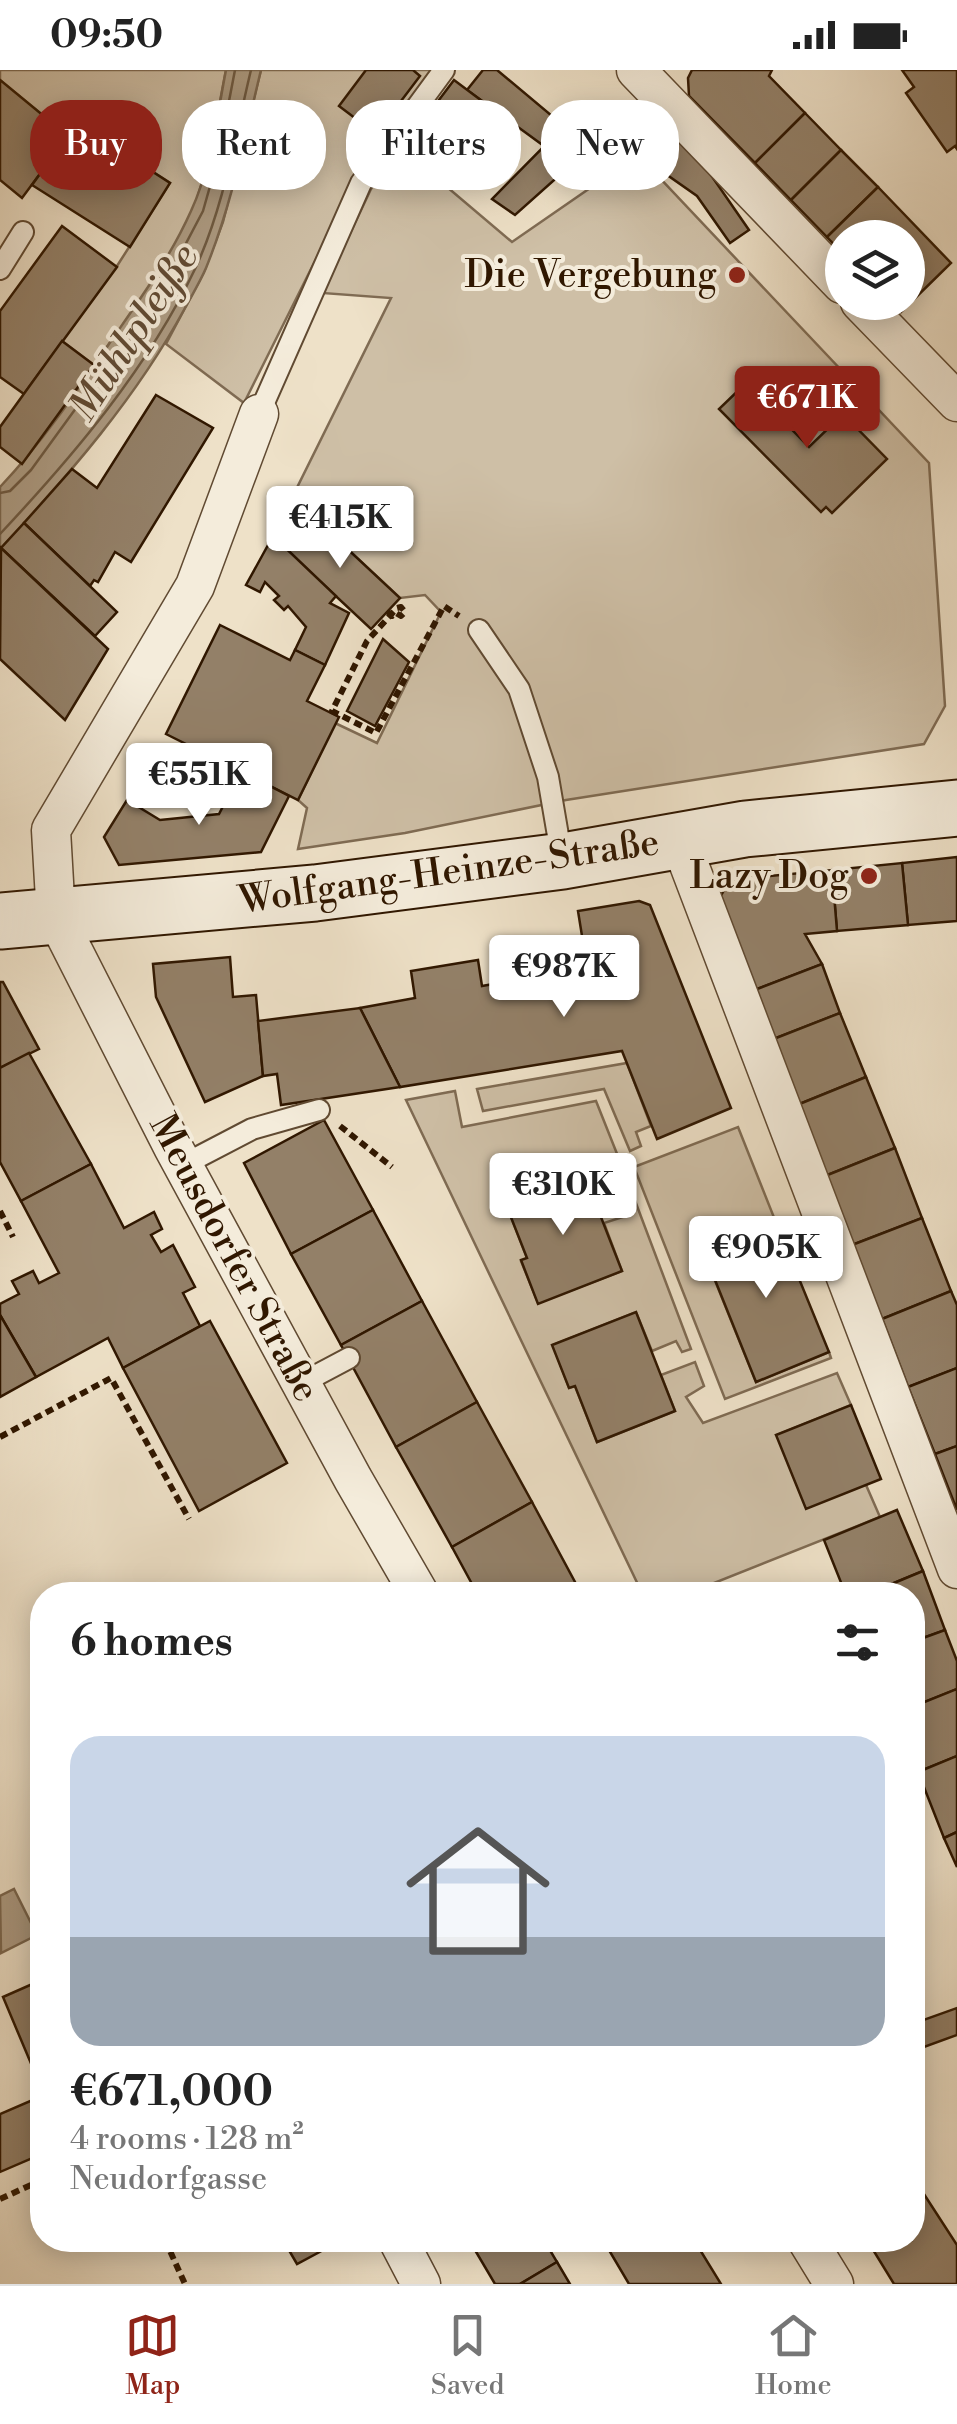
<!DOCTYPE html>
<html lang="en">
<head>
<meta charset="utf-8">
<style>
	body { margin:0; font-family:"Libre Bodoni",serif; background:#f2f2f2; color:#222; height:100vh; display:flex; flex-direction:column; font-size:38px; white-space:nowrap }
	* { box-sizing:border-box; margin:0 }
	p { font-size:32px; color:#767676 }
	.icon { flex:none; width:55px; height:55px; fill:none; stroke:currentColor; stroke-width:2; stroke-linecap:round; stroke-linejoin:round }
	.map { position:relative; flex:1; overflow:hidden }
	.side { position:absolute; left:30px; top:1512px; width:895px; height:670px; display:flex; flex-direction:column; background:#fff; border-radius:40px; box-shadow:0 5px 25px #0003 }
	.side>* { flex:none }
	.banner { position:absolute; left:30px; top:30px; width:898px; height:90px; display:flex; gap:20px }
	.controls { position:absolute; left:825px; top:150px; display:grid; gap:20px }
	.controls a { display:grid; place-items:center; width:100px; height:100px; border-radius:50%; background:#fff; box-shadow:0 5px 25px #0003; font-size:50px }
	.price { position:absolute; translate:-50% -85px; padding:0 22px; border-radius:10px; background:#fff; color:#222; font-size:32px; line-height:65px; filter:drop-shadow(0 2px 5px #0008) }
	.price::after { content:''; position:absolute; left:50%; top:60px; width:30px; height:22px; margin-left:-15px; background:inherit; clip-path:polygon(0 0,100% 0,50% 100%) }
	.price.selected { background:#8f2418; color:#fff }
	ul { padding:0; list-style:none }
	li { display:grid; align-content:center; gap:20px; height:530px; padding:0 40px }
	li+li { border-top:2px solid #e0e0e0 }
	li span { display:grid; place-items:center; height:310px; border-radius:30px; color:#555 }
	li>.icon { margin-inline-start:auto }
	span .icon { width:180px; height:180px; fill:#fffc; stroke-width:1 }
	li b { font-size:42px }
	h2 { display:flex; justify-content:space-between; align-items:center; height:120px; padding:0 40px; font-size:42px }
	.tag { padding:0 35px; border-radius:40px; background:#fff; box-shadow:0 5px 25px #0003; font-size:35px; line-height:90px }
	.tag.selected { background:#8f2418; color:#fff }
	.status { display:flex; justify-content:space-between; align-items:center; height:70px; padding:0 50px; background:#fff; direction:ltr }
	.status svg { height:28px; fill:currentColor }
	.menu { display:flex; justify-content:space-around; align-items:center; height:140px; border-top:2px solid #e0e0e0; background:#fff; font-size:28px; color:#767676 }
	.menu a { display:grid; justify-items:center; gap:5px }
	.menu .selected { color:#8f2418 }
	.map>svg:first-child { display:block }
	.green { fill:#cebfa6; stroke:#7f6b53; stroke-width:2.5 }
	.water { fill:#ad9c84; stroke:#7b674f; stroke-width:2.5 }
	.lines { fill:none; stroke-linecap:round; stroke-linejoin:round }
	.shore { stroke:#6e5a42; stroke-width:2.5 }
	.building { fill:#938068; stroke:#301700; stroke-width:2.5 }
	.service-casing { stroke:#604a32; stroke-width:24 }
	.minor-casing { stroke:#604a32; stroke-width:41 }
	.secondary-casing { stroke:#301700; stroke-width:59 }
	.path { stroke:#301700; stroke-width:6; stroke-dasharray:8 5; stroke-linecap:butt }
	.service { stroke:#f4ecdb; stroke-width:20 }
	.minor { stroke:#f4ecdb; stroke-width:38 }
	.secondary { stroke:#f4ecdb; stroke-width:55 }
	.poi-dot { fill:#8f2418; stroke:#f4ecdb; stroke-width:4 }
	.labels { text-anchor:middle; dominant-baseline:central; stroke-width:8; stroke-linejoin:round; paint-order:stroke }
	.poi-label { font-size:38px; fill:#301700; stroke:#f4ecdb; text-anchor:end }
	.street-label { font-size:38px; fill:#301700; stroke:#f4ecdb }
	.water-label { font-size:40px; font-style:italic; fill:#624c35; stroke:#f4ecdb }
</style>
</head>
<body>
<div class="status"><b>09:50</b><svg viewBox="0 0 49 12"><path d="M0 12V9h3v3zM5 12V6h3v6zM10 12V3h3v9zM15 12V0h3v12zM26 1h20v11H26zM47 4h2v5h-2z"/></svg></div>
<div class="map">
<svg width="957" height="2214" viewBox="0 0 957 2214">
	<rect width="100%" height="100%" fill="#eee1c8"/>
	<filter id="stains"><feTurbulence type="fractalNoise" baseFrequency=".002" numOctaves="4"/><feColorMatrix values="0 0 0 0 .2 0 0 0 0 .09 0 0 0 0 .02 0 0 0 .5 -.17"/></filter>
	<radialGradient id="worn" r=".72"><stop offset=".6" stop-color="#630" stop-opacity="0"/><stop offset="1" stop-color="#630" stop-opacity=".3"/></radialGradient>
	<g class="green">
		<path d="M 0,0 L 226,0 C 217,45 210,93 194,137 C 171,194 129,245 94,295 L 62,271 L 117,196 L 170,113 L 77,53 L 68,66 L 0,10 Z"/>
		<polygon points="261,0 435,0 356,109 244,333 166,274 204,202 223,152"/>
		<polygon points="401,78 512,172 638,85 929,393 945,636 924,674 566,730 405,763 298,779 307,738 298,730 335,653 377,673 441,542 425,525 400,528 309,443 280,474 273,466 391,228 322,223 371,119"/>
		<polygon points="627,993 651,1056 636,1062 641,1076 630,1081 604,1019 483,1041 477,1019"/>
		<polygon points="455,1021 462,1057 596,1031 631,1119 595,1132 583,1101 505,1132 527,1188 521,1191 538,1233 622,1201 604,1153 626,1146 622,1133 634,1128 691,1279 682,1282 676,1271 652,1281 636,1242 553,1275 569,1318 575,1316 597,1372 675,1341 661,1305 695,1292 704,1316 686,1327 703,1353 837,1303 851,1335 777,1365 866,1415 880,1447 684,1525 643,1525 406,1030"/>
		<polygon points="738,1057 775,1150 703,1181 756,1312 829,1282 831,1288 725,1329 634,1097"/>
	</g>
	<g class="water">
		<path d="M 226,0 L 261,0 C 245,66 232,134 206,198 C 200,212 192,225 185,238 C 137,327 69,405 0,479 L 0,417 C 42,373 77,321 111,271 C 140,229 170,188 191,141 C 211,98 217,46 226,0 Z"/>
		<polygon points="14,1819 37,1865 1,1883 0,1826"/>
	</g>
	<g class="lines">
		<g class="shore">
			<polyline points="0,423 10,421 31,400 103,301 172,200 203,141 218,88 235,0"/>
			<path d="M 0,464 C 74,385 148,298 195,199 C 224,137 235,66 251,0"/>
		</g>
	</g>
	<g class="building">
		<polygon points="366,0 413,0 420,6 376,64 339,36"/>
		<polygon points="483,0 497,0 564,56 544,76 467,20"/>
		<polygon points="692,0 772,0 769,6 805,43 755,93 689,26 688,8"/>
		<polygon points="902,0 957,0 957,79 955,76 947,82 906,23 914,17"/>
		<polygon points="0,10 68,66 22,128 0,110"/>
		<polygon points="454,10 494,40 452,98 411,67"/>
		<polygon points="805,43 841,80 791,130 755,93"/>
		<polygon points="571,49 590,78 515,145 492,129"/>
		<polygon points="77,53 170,113 130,177 32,115"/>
		<polygon points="684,66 749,160 730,173 697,126 653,95"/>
		<polygon points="841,80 878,117 827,167 791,130"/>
		<polygon points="878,117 951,193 901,242 891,232 908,232 908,168 842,168 842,183 827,167"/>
		<polygon points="62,156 117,197 24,324 0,307 0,241"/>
		<polygon points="62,271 94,295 22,394 0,377 0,357"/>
		<polygon points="746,313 809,377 843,344 887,389 832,443 826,437 821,442 719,339"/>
		<polygon points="156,325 213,358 131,492 115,482 98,512 94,510 90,516 24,453 72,399 97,418"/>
		<polygon points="309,443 400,528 371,559 280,474"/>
		<polygon points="24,453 117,542 95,566 1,478"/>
		<polygon points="273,466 336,526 330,533 349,543 325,595 295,580 306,557 288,536 284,540 274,530 279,526 265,512 260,522 246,515"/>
		<polygon points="1,478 108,579 65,650 0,589"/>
		<polygon points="220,555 290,590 295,580 325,595 307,631 339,647 298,730 166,664"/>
		<polygon points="383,569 409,592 375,656 347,641"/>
		<polygon points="241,701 289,726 261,782 119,795 104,767 127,730 160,750 219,744"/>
		<polygon points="957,787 957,851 908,855 902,793"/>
		<polygon points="902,793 908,855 837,861 832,800"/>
		<polygon points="832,800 837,861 805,864 822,894 752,921 720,827 730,810"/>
		<polygon points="639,831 650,835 731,1038 657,1069 622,981 400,1017 360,938 415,928 411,901 478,890 482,916 587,897 578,841"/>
		<polygon points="230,887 233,927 256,925 263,1006 205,1032 156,927 153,894"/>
		<polygon points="822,894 840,943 771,970 752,921"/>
		<polygon points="0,912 3,912 39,979 0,998"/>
		<polygon points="360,938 400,1017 281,1035 277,1004 263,1006 258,951"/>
		<polygon points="840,943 866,1007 797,1035 771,970"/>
		<polygon points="29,983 91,1094 21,1131 0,1092 0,998"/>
		<polygon points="866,1007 895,1078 825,1106 797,1035"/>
		<polygon points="324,1050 373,1140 291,1184 244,1093"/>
		<polygon points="895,1078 922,1148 852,1175 825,1106"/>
		<polygon points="91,1094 124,1158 154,1142 162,1159 151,1165 161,1182 173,1175 195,1217 183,1223 200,1256 123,1298 108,1268 36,1307 0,1245 0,1234 19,1224 12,1211 33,1201 39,1213 59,1203 21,1131"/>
		<polygon points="583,1101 622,1201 538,1234 521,1190 527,1188 505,1132"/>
		<polygon points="373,1140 422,1231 341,1275 291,1184"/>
		<polygon points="922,1148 951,1221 882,1249 852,1175"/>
		<polygon points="775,1150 829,1282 756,1312 703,1180"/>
		<polygon points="951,1221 957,1235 957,1298 908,1317 882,1249"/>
		<polygon points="422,1231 477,1332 396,1377 341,1275"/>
		<polygon points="636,1242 675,1341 597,1372 575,1316 569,1318 552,1275"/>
		<polygon points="0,1245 36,1307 0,1327"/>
		<polygon points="210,1251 287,1393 199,1441 123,1298"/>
		<polygon points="957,1298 957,1376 935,1384 908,1317"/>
		<polygon points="477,1332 532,1432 452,1477 396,1377"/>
		<polygon points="851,1335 881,1409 806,1439 776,1365"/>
		<polygon points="957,1376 957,1440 935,1384"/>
		<polygon points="532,1432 582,1525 478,1525 452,1477"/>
		<polygon points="897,1440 923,1501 865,1525 846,1525 824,1470"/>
		<polygon points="923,1501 945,1560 912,1572 912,1525 865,1525"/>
		<polygon points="945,1560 957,1591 957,1619 912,1637 912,1572"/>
		<polygon points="957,1619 957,1686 918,1702 912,1689 912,1637"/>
		<polygon points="957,1686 957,1762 944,1768 918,1702"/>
		<polygon points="957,1762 957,1797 944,1768"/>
		<polygon points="37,1912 42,1924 42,1999 35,2003 3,1927"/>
		<polygon points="957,1938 957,1965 913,1981 912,1954"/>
		<polygon points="42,2026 42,2084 0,2102 0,2044"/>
		<polygon points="920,2118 957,2175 957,2214 894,2214 867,2170 912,2170 912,2123"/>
		<polygon points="283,2170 342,2170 297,2194"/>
		<polygon points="469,2170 544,2170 557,2192 520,2214 495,2214"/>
		<polygon points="603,2170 694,2170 721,2214 629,2214"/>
		<polygon points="557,2192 570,2214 520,2214"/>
	</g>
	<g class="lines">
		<defs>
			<g id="service">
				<polyline points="0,199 23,162"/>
				<polyline points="259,344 361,113 444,0"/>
				<polyline points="479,560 519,619 548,707 562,789"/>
				<polyline points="183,1095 252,1059 319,1040"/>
				<polyline points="300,1314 349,1288"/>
			</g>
			<g id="minor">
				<polyline points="636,0 842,214"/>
				<polyline points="860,232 957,332"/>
				<polyline points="259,344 195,516 51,760 56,847 173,1077 353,1409 420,1525"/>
				<polyline points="680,771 957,1499"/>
				<polyline points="398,2170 421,2214"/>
				<polyline points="807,2170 834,2214"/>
			</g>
			<polyline id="secondary" points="0,851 315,823 563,791 745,759 957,738"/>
		</defs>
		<use href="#service" class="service-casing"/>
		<use href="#minor" class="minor-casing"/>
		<use href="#secondary" class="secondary-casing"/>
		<g class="path">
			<polyline points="387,541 392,546 396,543 401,546 405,542 401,537 397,538 367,571 332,641 376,663 444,536 459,546"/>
			<polyline points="340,1056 392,1097"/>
			<polyline points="0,1141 13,1167"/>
			<polyline points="0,1367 111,1308 189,1449"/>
			<polyline points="0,2129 42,2110"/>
			<polyline points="165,2170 185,2214"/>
		</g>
		<use href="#service" class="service"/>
		<use href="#minor" class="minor"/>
		<use href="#secondary" class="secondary"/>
	</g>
	<g class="poi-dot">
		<circle cx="737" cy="205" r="10"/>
		<circle cx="869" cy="806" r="10"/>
	</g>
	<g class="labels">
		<g class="poi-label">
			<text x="717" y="205">Die Vergebung</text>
			<text x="849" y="806">Lazy Dog</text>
		</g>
		<g class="street-label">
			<text transform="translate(449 802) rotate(-8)">Wolfgang-Heinze-Straße</text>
			<text transform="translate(234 1188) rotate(62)">Meusdorfer Straße</text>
		</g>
		<g class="water-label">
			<text transform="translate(134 263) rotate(-57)">Mühlpleiße</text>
		</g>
	</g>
	<rect width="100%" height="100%" filter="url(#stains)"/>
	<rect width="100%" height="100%" fill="url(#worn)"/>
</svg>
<div class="controls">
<a><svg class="icon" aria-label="layers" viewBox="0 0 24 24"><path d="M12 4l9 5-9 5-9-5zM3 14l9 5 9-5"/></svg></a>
</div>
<b class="price selected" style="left:807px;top:381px">€671K</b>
<b class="price" style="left:340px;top:501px">€415K</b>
<b class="price" style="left:199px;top:758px">€551K</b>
<b class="price" style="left:564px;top:950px">€987K</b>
<b class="price" style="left:563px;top:1168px">€310K</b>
<b class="price" style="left:766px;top:1231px">€905K</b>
<div class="banner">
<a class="tag selected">Buy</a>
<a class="tag">Rent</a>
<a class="tag">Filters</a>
<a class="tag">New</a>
</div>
<section class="side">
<h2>6 homes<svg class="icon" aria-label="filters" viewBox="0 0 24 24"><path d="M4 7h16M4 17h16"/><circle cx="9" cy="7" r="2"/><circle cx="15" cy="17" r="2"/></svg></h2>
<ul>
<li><span style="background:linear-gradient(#c9d6e8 65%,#9aa5b1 0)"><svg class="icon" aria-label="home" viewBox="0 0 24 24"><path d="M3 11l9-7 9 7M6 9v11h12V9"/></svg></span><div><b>€671,000</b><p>4 rooms · 128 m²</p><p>Neudorfgasse</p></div></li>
</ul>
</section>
</div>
<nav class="menu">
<a class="selected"><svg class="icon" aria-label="map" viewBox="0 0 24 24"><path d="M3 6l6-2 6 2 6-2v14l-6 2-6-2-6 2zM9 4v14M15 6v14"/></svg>Map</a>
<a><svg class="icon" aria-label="saved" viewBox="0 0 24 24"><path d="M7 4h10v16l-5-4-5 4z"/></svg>Saved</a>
<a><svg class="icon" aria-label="home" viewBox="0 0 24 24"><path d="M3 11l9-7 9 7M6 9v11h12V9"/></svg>Home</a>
</nav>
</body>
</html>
